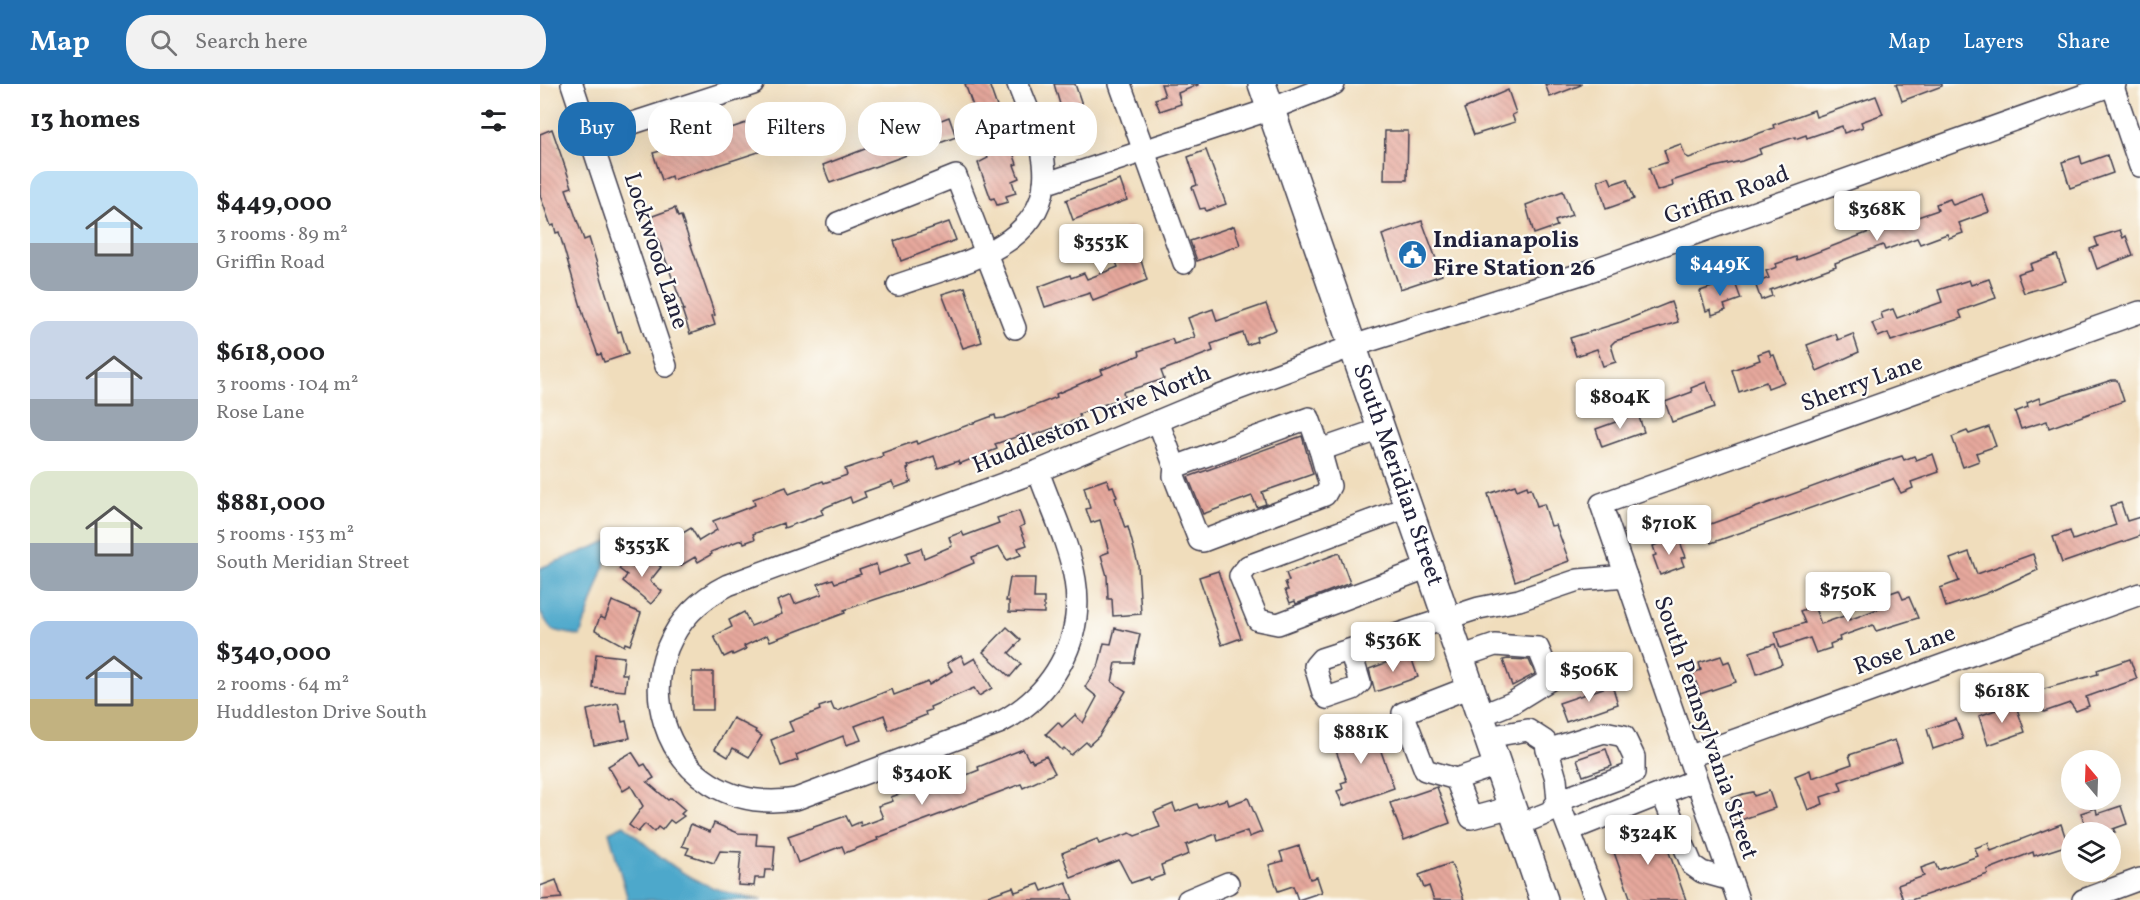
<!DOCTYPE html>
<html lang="en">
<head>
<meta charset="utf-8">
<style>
	body { margin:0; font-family:Vollkorn,serif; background:#f2f2f2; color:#202124; height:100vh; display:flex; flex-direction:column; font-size:22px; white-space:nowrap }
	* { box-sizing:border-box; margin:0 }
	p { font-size:20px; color:#757577 }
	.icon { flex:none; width:33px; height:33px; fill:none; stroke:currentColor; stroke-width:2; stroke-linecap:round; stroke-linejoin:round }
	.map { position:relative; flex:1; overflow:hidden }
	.details { display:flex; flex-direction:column; background:#fff; width:540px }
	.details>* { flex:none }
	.hud { position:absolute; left:18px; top:18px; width:570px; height:54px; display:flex; gap:12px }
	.needle { width:39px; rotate:341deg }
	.fabs { position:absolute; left:1521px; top:666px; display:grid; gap:12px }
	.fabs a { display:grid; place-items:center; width:60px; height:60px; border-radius:50%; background:#fff; box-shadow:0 6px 24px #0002; font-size:30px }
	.price { position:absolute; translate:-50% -51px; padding:0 14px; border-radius:6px; background:#fff; color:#222; font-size:20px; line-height:39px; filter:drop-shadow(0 2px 3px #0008) }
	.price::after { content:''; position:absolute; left:50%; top:36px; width:18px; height:14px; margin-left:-9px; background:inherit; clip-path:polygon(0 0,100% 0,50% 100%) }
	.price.selected { background:#1f6fb2; color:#fff }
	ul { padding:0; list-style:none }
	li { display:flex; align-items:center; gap:18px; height:150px; padding:0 30px }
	li span { display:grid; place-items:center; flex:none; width:168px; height:120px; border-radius:18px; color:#555 }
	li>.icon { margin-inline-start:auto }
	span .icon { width:72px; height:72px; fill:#fffc; stroke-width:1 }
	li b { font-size:26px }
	h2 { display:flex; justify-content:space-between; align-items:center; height:72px; padding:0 30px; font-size:26px }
	.tag { padding:0 21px; border-radius:24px; background:#fff; box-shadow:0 6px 24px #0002; font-size:21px; line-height:54px }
	.tag.selected { background:#1f6fb2; color:#fff }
	header { display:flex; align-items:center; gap:36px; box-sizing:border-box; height:84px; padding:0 30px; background:#1f6fb2; color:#fff }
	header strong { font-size:28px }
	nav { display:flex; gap:33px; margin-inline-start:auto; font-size:21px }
	.search { width:420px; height:54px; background:#f2f2f2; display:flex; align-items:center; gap:15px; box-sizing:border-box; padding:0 21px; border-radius:24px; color:#757577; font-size:22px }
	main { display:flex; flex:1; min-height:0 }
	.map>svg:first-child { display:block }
	.water { fill:#4da8cb; stroke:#386583; stroke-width:1.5 }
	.building { fill:url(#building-back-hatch) }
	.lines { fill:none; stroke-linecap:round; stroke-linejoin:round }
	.minor-casing { stroke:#413e4e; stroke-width:24 }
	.major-casing { stroke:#413e4e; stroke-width:30 }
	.minor { stroke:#fff; stroke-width:21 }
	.major { stroke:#fff; stroke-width:27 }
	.labels { text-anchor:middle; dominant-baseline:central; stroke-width:4.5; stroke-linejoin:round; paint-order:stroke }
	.street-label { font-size:24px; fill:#22223b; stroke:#fdfcf7 }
	.poi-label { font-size:24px; font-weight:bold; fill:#22223b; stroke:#fdfcf7; text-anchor:start }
</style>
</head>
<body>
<header>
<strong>Map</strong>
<div class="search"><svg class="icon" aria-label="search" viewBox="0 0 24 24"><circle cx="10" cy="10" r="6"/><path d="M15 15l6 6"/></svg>Search here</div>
<nav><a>Map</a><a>Layers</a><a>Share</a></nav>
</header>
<main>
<section class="details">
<h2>13 homes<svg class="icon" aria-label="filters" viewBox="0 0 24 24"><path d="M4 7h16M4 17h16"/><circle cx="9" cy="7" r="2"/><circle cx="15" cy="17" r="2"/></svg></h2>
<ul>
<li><span style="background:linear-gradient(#bfe0f5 60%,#9aa5b1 0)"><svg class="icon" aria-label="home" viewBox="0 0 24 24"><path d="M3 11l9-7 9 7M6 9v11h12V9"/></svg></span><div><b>$449,000</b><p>3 rooms · 89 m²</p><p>Griffin Road</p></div></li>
<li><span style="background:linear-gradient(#c9d6e8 65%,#9aa5b1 0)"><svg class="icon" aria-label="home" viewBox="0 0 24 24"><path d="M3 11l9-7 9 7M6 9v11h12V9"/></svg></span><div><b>$618,000</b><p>3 rooms · 104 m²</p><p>Rose Lane</p></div></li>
<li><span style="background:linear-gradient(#dfe7d0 60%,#9aa5b1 0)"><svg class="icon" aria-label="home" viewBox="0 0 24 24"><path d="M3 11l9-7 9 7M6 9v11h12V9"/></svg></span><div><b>$881,000</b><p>5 rooms · 153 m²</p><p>South Meridian Street</p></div></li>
<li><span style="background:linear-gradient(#a9c7e8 65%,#c2b280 0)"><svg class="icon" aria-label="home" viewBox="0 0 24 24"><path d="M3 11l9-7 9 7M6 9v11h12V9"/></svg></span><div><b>$340,000</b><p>2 rooms · 64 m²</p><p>Huddleston Drive South</p></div></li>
</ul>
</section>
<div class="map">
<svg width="1600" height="816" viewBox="0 0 1600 816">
	<defs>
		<pattern id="building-back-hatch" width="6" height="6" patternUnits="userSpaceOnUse" patternTransform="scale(1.5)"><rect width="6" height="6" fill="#e6a89c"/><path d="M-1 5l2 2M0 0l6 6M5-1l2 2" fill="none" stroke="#c59087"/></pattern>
	</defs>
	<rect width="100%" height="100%" fill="#fdfcf7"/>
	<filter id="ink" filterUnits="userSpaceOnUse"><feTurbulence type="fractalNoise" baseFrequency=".0167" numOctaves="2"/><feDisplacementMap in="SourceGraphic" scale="12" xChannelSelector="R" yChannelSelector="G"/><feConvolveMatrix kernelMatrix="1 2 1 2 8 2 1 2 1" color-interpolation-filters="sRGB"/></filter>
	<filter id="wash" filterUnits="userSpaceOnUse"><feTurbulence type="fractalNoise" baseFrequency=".008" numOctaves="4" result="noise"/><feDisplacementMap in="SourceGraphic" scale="24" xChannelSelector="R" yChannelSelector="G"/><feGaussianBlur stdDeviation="1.35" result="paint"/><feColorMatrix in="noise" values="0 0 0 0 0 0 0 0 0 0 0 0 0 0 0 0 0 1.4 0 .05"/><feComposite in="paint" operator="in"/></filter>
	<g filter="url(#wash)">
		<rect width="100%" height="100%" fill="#f0ddbc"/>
		<g class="water">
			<polygon points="74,455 40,552 12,546 0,528 0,484"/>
			<path d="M 84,741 C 130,783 159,807 223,816 L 88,816 L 69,748 Z"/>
		</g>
		<g id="blocks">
			<g class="building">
				<polygon points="425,0 449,0 477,80 474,81 479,94 472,97 476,109 466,112 468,118 457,121 454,114 451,115 438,79 448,74 443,63 447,61"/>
				<polygon points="514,0 535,0 550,44 529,51"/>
				<polygon points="621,0 658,0 658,1 638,9 641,20 620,27 615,15 625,12"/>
				<polygon points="1005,0 1041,0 1041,1 1010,13"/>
				<polygon points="1356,0 1402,0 1402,2 1362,17"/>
				<polygon points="968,6 976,29 972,31 975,38 934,51 924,25"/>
				<polygon points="1336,12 1343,30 1321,38 1323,43 1304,49 1302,42 1267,54 1266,51 1255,55 1255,53 1219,65 1221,70 1202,77 1174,83 1132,97 1133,102 1117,107 1109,84 1128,78 1124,66 1141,60 1145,72 1149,74 1234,44 1233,41 1274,26 1276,33"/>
				<polygon points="230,31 238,58 230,61 231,64 132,96 131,92 122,96 113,69 159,56 157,51 183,42 185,46"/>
				<polygon points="409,33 416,53 290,99 283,81"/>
				<polygon points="12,45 32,103 26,105 44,156 49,154 78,248 81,247 88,270 64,278 61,270 58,271 44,233 19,148 16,149 14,141 11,142 0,111 0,50"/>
				<polygon points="845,47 868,47 867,96 844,96"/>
				<polygon points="666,66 686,120 666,127 665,124 660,125 652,103 657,101 648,73"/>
				<polygon points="1567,71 1573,89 1530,104 1522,78 1540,72 1542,80"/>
				<polygon points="1069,93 1072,100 1087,95 1094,115 1066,125 1058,97"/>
				<polygon points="580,96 587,116 533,136 526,116"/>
				<polygon points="1023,107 1032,131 1015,137 1017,142 994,150 986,121"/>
				<polygon points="1442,110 1449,128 1419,139 1423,149 1409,154 1407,150 1380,160 1377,154 1345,166 1343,161 1295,179 1296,182 1230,206 1232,212 1221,216 1215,199 1229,194 1226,187 1237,183 1236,180 1256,173 1257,176 1365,134 1366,137 1398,126 1396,120 1410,115 1413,121"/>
				<polygon points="135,124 138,133 141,132 175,231 172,232 175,241 150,250 142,226 144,226 110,133"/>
				<polygon points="882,137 902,191 860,205 842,151"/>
				<polygon points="409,138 416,156 361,177 354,157"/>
				<polygon points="694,142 700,161 657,177 650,157"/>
				<polygon points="591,143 607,196 553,217 550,209 505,223 498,203 530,191 531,194 544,189 547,195 578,183 570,163 574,161 570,150"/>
				<polygon points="1580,146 1583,154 1586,152 1593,171 1557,185 1550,165 1558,162 1555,154"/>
				<polygon points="1517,171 1526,197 1484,209 1477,190 1492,185 1490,180"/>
				<polygon points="1449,195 1456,214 1419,227 1422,234 1351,257 1348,249 1338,253 1332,239 1343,235 1341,229 1353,225 1357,234 1402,218 1398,206 1429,196 1431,201"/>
				<polygon points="1194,196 1201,215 1184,221 1186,226 1172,231 1171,225 1166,227 1160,207"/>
				<polygon points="425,203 442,258 423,264 402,210"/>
				<polygon points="1131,218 1138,238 1075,257 1071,261 1076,278 1063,282 1057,265 1036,272 1030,254 1081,238"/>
				<polygon points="726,220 736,246 716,253 717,257 707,261 703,249 671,260 673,267 621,287 624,295 583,308 584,313 539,330 540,334 528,339 486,354 485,350 455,360 457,365 419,380 418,377 398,384 394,372 368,382 369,384 367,385 371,398 355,404 352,398 324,408 326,413 312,419 310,413 286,423 281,426 283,430 244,444 243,439 213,450 215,455 204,459 203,456 198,457 171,468 172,470 158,478 155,473 140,482 128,462 135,458 133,455 151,444 159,457 177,446 173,437 215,421 213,415 246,403 249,410 283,397 284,399 307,391 305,385 343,372 342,369 376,357 377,360 455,331 456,335 464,334 517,313 516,310 563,290 561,286 600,271 599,267 632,255 634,260 655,253 648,234 673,225 677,237"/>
				<polygon points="1296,250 1298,256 1313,250 1319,268 1277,287 1267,261"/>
				<polygon points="1229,266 1231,272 1234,271 1244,298 1228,304 1226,298 1199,308 1192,286 1220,276 1218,270"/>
				<polygon points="1572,296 1577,296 1584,317 1509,344 1507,337 1481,345 1475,328 1488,323 1487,319 1499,314 1501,319"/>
				<polygon points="1166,298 1175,323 1132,338 1125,318 1152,308 1151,304"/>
				<polygon points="1098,330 1104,348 1062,363 1056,345"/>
				<polygon points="1449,343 1456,362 1436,369 1439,377 1423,383 1412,353 1427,347 1429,350"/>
				<polygon points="762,352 773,390 722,408 726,420 717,423 712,412 663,430 648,393"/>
				<polygon points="1393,370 1399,388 1371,398 1373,404 1361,409 1353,395 1171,459 1165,442 1327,383 1362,372 1364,376 1374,372 1376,376"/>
				<polygon points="567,395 570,403 573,402 577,413 575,414 585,444 588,443 598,480 601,530 573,532 572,515 568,515 567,492 561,471 569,468 560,436 551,439 546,425 550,424 544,403"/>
				<polygon points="975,401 977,406 987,402 988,405 991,404 997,422 1004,420 1011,442 1016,441 1029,477 975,497 948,410"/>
				<polygon points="1581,419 1587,437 1600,433 1600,452 1522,479 1513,453 1530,447 1533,456 1576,441 1570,422"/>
				<polygon points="479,427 484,441 480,443 487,461 478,464 481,471 467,476 459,463 432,473 434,479 393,496 304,526 305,529 230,557 227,551 204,562 206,565 193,571 192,569 184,573 174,552 192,543 189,536 204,528 211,542 242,530 237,517 251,511 255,520 282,510 278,500 293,495 295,499 321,490 319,486 336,480 339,490 369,479 366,469 381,464 384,474 412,462 409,453 422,448 424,452 459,439 457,434"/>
				<polygon points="1133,454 1135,460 1140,458 1146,473 1141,474 1144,482 1120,491 1113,472 1116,471 1113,462"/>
				<polygon points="1429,468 1437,490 1493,470 1498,486 1445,510 1406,523 1400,504 1419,497 1410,475"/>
				<polygon points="799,469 810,499 756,520 755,517 750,519 745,506 748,506 745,498 749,497 746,489"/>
				<polygon points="105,470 121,483 110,497 122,507 111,520 83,497 87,491 79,485 87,476 94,483"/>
				<polygon points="678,487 701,554 682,561 659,493"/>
				<polygon points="470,494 495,494 494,514 504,514 504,529 469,528 469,517 466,517"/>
				<polygon points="1359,506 1363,515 1369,513 1378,534 1336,547 1333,541 1299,553 1300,556 1290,560 1291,564 1276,569 1270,554 1240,564 1235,548 1265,539 1260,527 1274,522 1281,540 1307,531 1309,536 1343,523 1339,513"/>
				<polygon points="72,517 101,529 90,561 85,559 84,562 55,546 60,533 65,535"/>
				<polygon points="467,543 481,556 469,569 481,580 470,593 443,568"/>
				<polygon points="575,544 600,550 594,579 576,579 572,598 586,607 559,652 549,661 546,658 531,671 524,664 522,666 506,650 518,638 522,643 535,631 543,639 557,613 545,603 559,580 564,559 571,560"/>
				<polygon points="1235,560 1242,580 1217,590 1210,568"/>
				<polygon points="56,570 84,573 82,590 87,590 85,607 53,604"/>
				<polygon points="870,570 878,593 835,608 829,585"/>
				<polygon points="421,571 425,580 435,574 452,604 439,612 434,604 390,623 391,626 385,628 386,631 349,646 344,631 315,642 321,656 306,661 303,652 256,671 258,676 241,682 231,656 253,647 249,638 280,626 279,623 291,619 294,626 298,627 352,605 354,611 388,598 389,601 412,587 407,579"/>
				<polygon points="1181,572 1184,579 1189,577 1196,598 1160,610 1153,589 1161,586 1159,579"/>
				<polygon points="968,575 989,576 995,590 972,602 963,576"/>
				<polygon points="1590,575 1597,595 1546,613 1549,622 1536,627 1530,619 1504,628 1497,607 1558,590 1557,586"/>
				<rect x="152" y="588" width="21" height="38"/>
				<polygon points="1072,601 1078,620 1026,638 1019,619"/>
				<polygon points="78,619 82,638 86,637 90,654 54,661 47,626"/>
				<polygon points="1475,619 1485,648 1448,661 1439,632"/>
				<polygon points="193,634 216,646 215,648 222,652 209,673 193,664 188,673 175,665"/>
				<polygon points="1416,635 1423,655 1393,665 1387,645"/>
				<polygon points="831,639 854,704 803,722 797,707 803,705 801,699 807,697 791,653"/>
				<polygon points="1355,656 1362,677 1299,698 1302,706 1281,713 1283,720 1268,726 1255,692 1270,686 1272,694 1312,680 1309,671"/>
				<polygon points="483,665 489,676 491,675 493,678 506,672 515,689 483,704 481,700 337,754 338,756 305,769 302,762 258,779 248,752 306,732 311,742 320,738 321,742 343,734 338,722 353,717 351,713 395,698 398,705 425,695 424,692 439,686 438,683"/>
				<polygon points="1066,665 1072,682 1043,692 1037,675"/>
				<polygon points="92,668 101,682 105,680 114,694 107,698 128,716 131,714 145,726 141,730 144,732 134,739 130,736 122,746 118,743 114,748 105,740 98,748 89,741 103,722 91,702 83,707 68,682"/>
				<polygon points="897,703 910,739 864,756 850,719"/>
				<polygon points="1229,707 1235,724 1195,738 1187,716 1203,710 1213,708 1214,712"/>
				<polygon points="708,714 722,748 709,753 707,747 678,757 676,750 646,761 649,770 621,781 624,791 610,796 609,793 591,799 579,776 531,794 522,769 557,755 559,760 590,749 595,752 620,743 614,728 633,720 636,728 657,720 659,724 687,715 689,721"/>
				<polygon points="1581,722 1587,740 1573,745 1575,748 1548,748 1541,729 1556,724 1557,730"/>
				<polygon points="174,739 198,749 217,750 216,761 235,762 233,786 225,786 224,794 215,794 214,802 198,801 201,768 180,767 174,779 146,770 149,764 142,762 151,740 170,748"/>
				<polygon points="1119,740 1146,816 1091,816 1070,757"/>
				<polygon points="1521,740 1528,761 1494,772 1493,768 1447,786 1448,790 1371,816 1363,816 1358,801 1384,792 1381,784 1395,779 1398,786 1438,772 1435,764 1448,759 1451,767"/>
				<polygon points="759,762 770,795 777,793 782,808 758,816 753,802 738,807 729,781 743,777 740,768"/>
				<polygon points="911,779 924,816 894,816 889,802 884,804 879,791"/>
				<polygon points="16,796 22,814 0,816 0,802"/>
				<polygon points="526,798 533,816 442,816 442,814 473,803 475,808 499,800 502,807"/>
			</g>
		</g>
	</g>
	<g filter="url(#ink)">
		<use href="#blocks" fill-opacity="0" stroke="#413e4e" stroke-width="1.5"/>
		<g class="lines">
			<defs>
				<g id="minor">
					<polyline points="32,0 126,282"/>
					<polyline points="580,0 644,179"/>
					<polyline points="1572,0 1600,82"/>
					<polyline points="50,53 213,0"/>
					<polyline points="504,100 731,25 794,0"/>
					<polyline points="298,139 416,92 475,244"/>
					<path d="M 358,201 C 419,179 514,163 504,78 C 501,52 487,25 478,0"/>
					<polyline points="618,337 635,383 769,334 780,366 841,345"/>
					<polyline points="635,383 634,392 659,456 663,457 785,411 790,402 780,366"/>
					<path d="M 498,387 C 510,422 529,459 535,496 C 545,556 512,612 459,639 L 256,715 C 118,737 66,562 188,501 L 498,387 L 666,317 L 813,262 L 1044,189 L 1575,0"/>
					<polyline points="868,423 708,482 700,492 718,536 738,540 889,483"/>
					<polyline points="810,566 820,599 813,605 787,614 783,609 775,582 781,575 939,524 979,516 1038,496 1086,492"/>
					<polyline points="920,573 955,561 998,564 1011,595 972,619 940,632"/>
					<polyline points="930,603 863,629 885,686 916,695 931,734 972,723"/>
					<polyline points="947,653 988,646 1005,657 1016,695 1018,717 1010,728 978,741"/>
					<polyline points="1007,666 1064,648 1084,652 1094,673 1094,689 1018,717 1056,816"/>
					<polyline points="1148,673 1600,510"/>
					<polyline points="916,695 957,681"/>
					<polyline points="1122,710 1152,781 1162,788 1191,796"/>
					<polyline points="1030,746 1156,696"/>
					<polyline points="648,816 688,799"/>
					<polyline points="1198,816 1061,420 1600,228"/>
					<polyline points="1543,816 1600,795"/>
				</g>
				<g id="major">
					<path id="s1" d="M 722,0 L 1004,816"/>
				</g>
			</defs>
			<use href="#minor" class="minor-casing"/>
			<use href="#major" class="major-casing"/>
			<use href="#minor" class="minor"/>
			<use href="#major" class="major"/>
		</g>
	</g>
	<defs>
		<symbol id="civic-disc" viewBox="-11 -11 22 22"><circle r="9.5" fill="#1f6fb2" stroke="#fdfcf7"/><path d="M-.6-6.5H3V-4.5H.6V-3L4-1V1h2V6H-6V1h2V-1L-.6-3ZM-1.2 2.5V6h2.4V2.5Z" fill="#fff"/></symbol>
	</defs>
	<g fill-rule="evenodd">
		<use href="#civic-disc" x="856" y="154" width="33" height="33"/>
	</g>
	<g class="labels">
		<g class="street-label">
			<text transform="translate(1187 112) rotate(-20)">Griffin Road</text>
			<text transform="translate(115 167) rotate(72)">Lockwood Lane</text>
			<text transform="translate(1322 300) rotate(-20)">Sherry Lane</text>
			<text transform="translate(552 336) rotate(-22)">Huddleston Drive North</text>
			<text stroke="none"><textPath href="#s1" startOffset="414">South Meridian Street</textPath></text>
			<text transform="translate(1365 567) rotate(-20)">Rose Lane</text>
			<text transform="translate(1165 644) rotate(71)">South Pennsylvania Street</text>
		</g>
		<g class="poi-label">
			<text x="893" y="157">Indianapolis<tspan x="893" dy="28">Fire Station 26</tspan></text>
		</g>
	</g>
</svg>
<div class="fabs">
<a><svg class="needle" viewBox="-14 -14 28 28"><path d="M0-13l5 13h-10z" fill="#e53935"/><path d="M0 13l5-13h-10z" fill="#757577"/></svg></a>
<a><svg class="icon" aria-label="layers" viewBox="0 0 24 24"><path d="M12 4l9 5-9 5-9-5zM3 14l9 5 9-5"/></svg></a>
</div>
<b class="price" style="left:1337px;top:158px">$368K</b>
<b class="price" style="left:561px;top:191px">$353K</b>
<b class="price selected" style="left:1180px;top:213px">$449K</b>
<b class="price" style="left:1080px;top:346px">$804K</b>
<b class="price" style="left:1129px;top:472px">$710K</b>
<b class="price" style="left:102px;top:494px">$353K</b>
<b class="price" style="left:1308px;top:539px">$750K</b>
<b class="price" style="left:853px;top:589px">$536K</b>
<b class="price" style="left:1049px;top:619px">$506K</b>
<b class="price" style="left:1462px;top:640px">$618K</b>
<b class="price" style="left:821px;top:681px">$881K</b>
<b class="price" style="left:382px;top:722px">$340K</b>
<b class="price" style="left:1108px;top:782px">$324K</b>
<div class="hud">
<a class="tag selected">Buy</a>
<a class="tag">Rent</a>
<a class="tag">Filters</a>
<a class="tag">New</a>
<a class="tag">Apartment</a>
</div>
</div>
</main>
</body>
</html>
